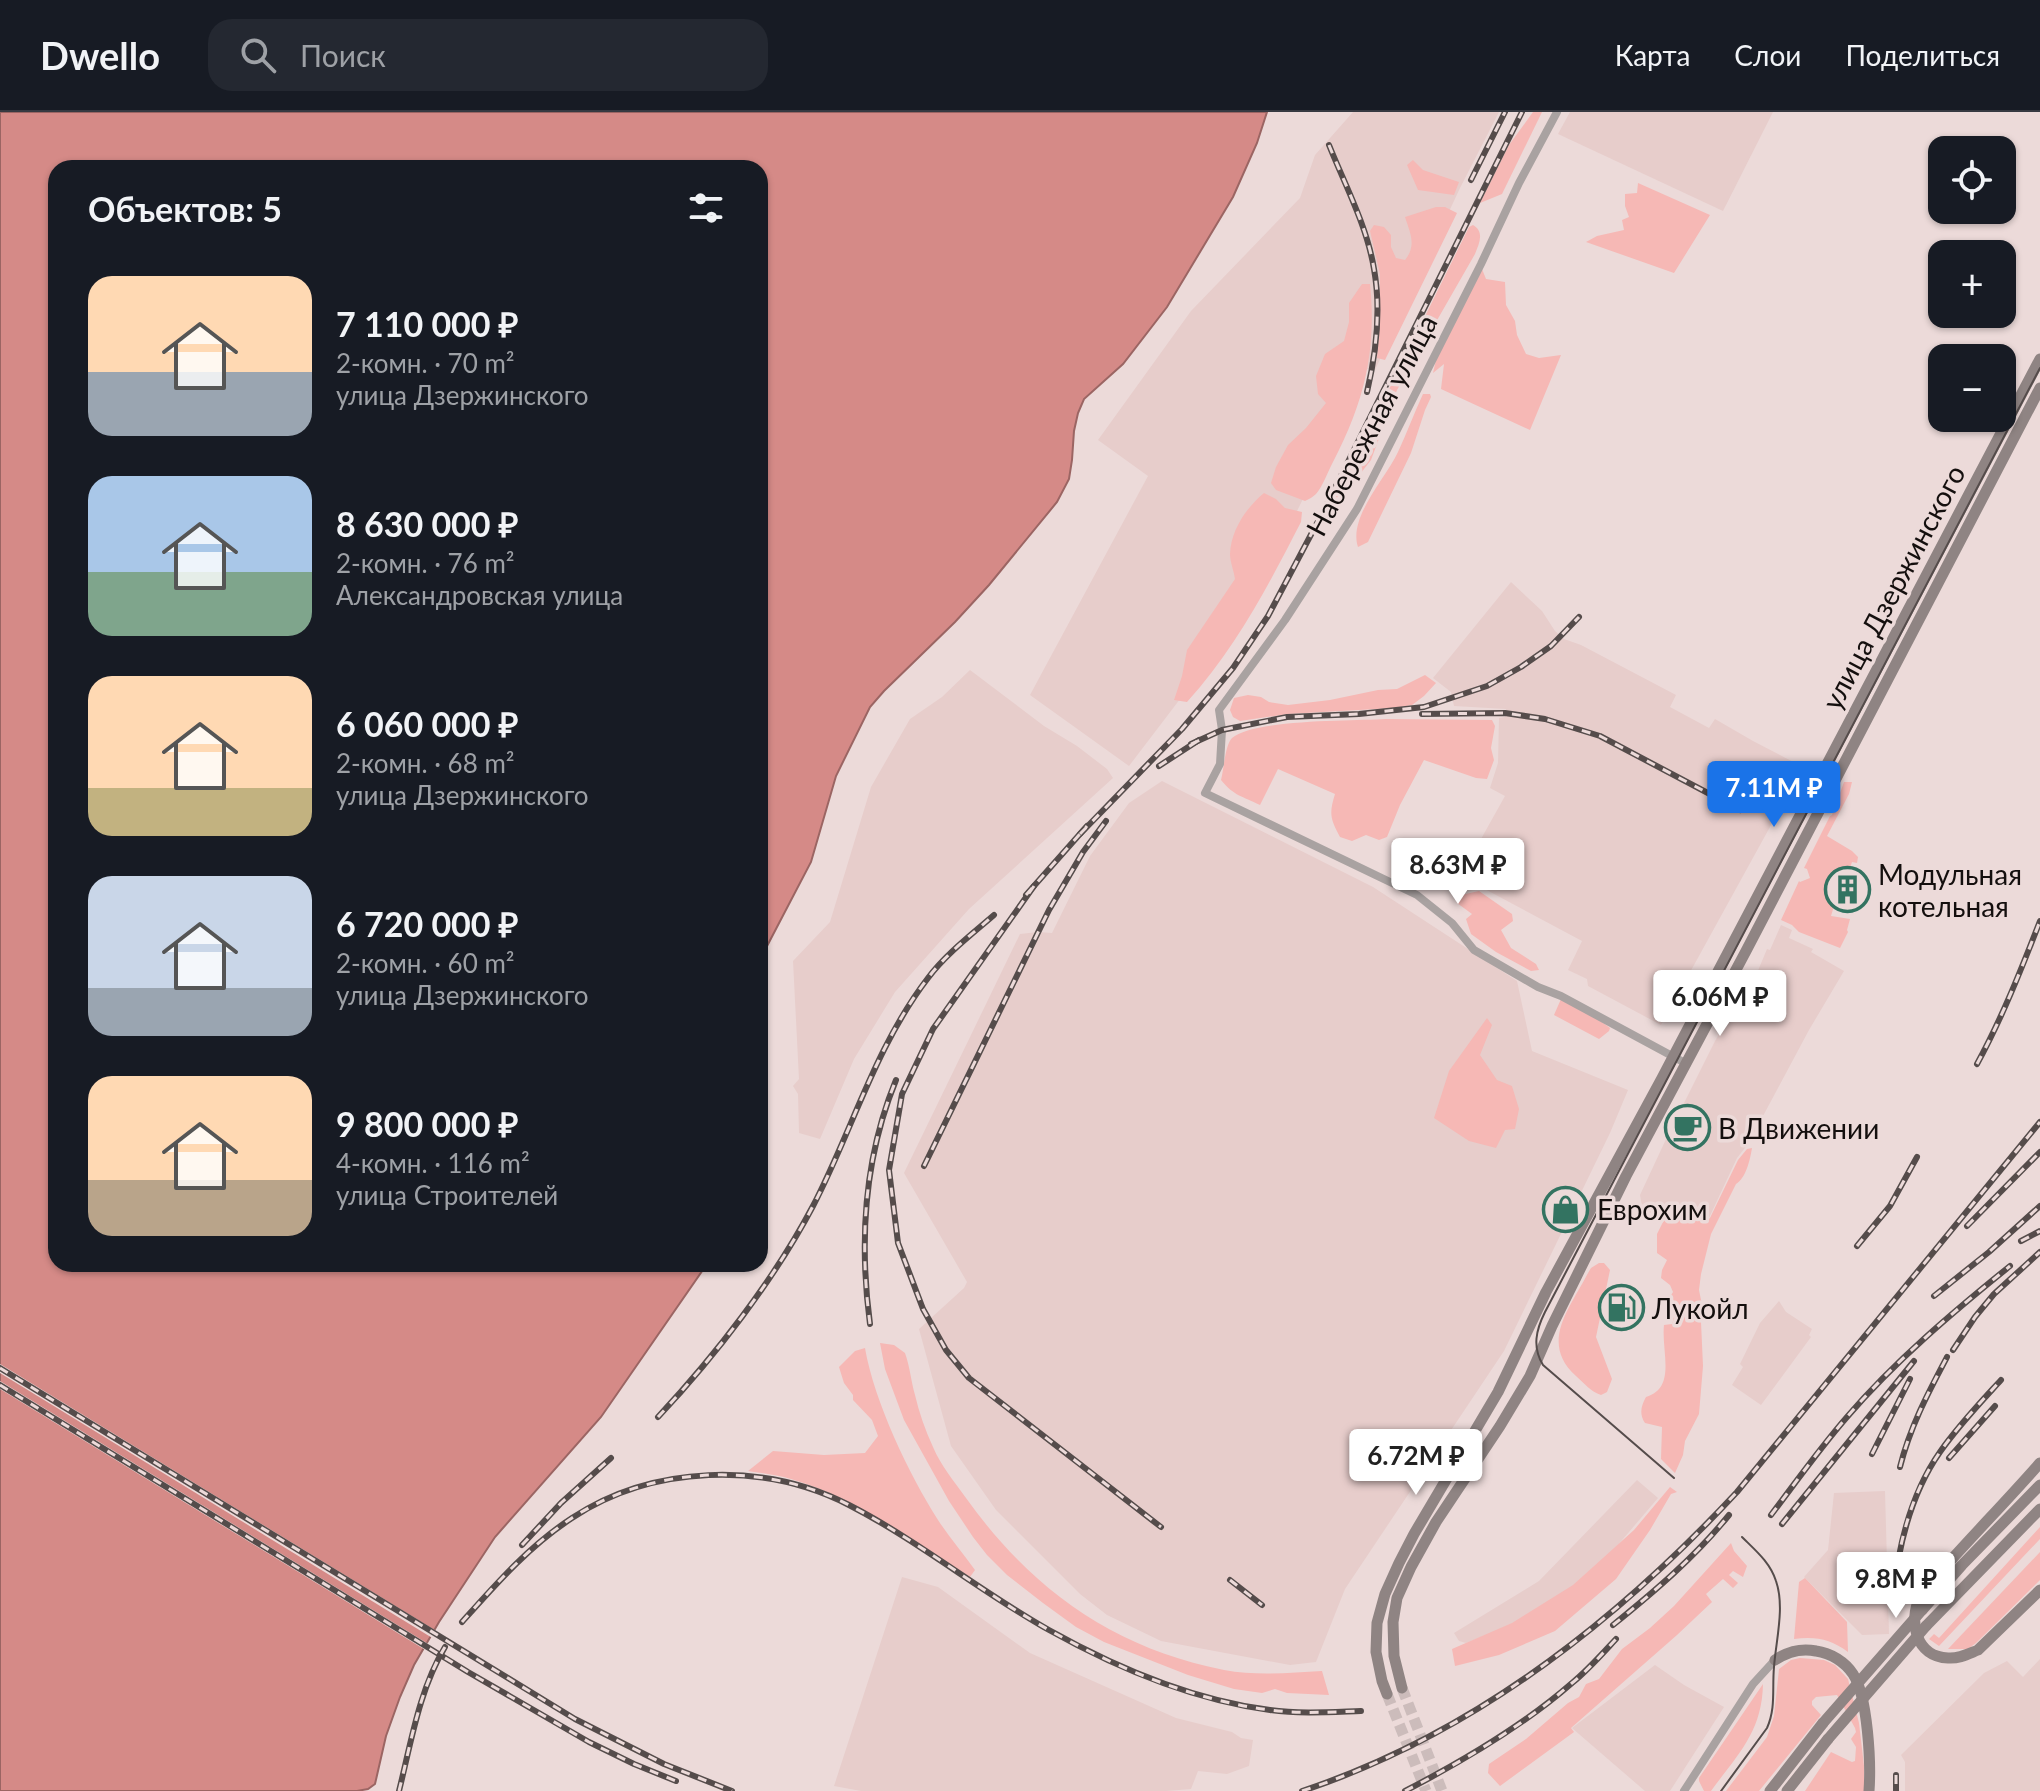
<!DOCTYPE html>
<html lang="ru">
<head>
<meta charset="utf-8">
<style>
	body { margin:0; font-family:Lato,sans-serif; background:#242831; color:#f1f3f6; height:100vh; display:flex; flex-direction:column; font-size:30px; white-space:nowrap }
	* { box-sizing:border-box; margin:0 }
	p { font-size:26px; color:#9ea1a6 }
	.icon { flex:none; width:44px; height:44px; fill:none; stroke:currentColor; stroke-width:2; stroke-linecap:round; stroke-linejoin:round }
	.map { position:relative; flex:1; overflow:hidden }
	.side { position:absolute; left:48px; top:48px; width:720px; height:1112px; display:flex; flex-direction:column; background:#171b24; border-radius:24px; box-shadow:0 2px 6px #0004 }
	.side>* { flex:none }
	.buttons { position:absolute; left:1928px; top:24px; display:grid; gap:16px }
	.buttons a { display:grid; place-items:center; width:88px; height:88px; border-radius:16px; background:#171b24; box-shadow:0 2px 6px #0004; font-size:40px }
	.price { position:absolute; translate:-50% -68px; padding:0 18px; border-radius:8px; background:#fff; color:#222; font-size:26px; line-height:52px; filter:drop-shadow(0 2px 4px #0008) }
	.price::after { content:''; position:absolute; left:50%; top:48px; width:24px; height:18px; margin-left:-12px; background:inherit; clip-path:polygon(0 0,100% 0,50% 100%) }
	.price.on { background:#1a73e8; color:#fff }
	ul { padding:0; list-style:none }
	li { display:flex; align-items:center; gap:24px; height:200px; padding:0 40px }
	li span { display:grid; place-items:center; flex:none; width:224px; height:160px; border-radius:24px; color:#555 }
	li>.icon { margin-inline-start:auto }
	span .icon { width:96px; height:96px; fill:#fffc; stroke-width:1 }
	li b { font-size:34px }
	h2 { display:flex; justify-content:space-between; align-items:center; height:96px; padding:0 40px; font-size:34px }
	header { display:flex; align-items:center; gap:48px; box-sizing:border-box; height:112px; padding:0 40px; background:#171b24; border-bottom:2px solid #363941 }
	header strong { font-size:38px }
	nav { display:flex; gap:44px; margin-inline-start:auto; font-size:28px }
	.search { width:560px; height:72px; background:#242831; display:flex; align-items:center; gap:20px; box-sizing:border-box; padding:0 28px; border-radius:24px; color:#9ea1a6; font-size:30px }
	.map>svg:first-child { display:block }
	.built { fill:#e7cdcb }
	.green { fill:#f6b8b5 }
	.water { fill:#d58a87; stroke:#9b6563; stroke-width:2 }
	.pier { fill:#ecdad9 }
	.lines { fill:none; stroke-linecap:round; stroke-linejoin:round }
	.secondary-tunnel { stroke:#ccbcbb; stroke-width:11; stroke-dasharray:11 5.5; stroke-linecap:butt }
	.street { stroke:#a9a2a1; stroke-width:8 }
	.secondary { stroke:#8f8483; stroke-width:11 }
	.tram { stroke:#554c4b; stroke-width:2 }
	.rail-casing { stroke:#554c4b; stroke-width:6 }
	.rail { stroke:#ecdad9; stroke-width:3; stroke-dasharray:9; stroke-linecap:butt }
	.secondary-bridge { stroke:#8f8483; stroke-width:11 }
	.labels { text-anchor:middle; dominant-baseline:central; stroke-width:7; stroke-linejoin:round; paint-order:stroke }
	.street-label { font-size:28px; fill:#140f0e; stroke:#ecdad9 }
	.poi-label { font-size:28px; fill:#140f0e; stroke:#ecdad9; text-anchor:start }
</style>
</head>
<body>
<header>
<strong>Dwello</strong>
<div class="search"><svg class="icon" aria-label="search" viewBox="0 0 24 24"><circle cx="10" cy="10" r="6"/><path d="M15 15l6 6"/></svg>Поиск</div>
<nav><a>Карта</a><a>Слои</a><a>Поделиться</a></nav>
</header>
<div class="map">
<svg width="2040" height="1679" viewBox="0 0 2040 1679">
	<rect width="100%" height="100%" fill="#ecdad9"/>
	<g class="built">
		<polygon points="1353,0 1499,0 1460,76 1375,258 1367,257 1267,460 1206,553 1129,654 1030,583 1148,364 1098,328 1191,199 1300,86 1315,43"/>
		<polygon points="1570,0 1773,0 1723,99 1558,22"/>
		<polygon points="1511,470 1542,499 1555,519 1564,527 1581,533 1676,583 1670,595 1709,616 1715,607 1753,629 1803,655 1661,913 1588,874 1587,867 1568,858 1582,829 1464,766 1462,761 1505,684 1490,676 1498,651 1499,606 1505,605 1506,597 1454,594 1451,580 1433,566"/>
		<polygon points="970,558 1044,614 1077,634 1107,657 1113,666 969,797 895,880 854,947 820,1027 799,1021 798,982 793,974 799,967 793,849 830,810 871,675 910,607 942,585"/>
		<polygon points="1162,669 1373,775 1517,869 1532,939 1628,978 1610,1021 1504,1239 1345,1477 1316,1550 1290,1553 1161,1529 1107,1503 1080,1482 996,1398 951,1334 919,1217 964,1176 967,1170 904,1061 1020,822 1038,820 1052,821 1090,744 1129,691"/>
		<polygon points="1781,813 1792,818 1789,826 1813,837 1811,840 1844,859 1809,918 1748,1032 1737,1046 1709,1106 1643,1100 1640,1083 1667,1025 1715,929 1745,878 1759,882 1756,870 1757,861 1767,837 1770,838"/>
		<polygon points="1779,1189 1786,1200 1812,1217 1809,1223 1811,1225 1761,1293 1732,1273 1743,1255 1740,1252 1760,1211"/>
		<polygon points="1637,1368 1658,1386 1588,1468 1572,1483 1501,1517 1466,1531 1459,1529 1454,1521 1539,1469"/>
		<polygon points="1885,1379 1889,1522 1862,1523 1804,1465 1828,1438 1834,1381"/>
		<polygon points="902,1465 938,1475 1030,1541 1176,1606 1232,1620 1241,1626 1253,1628 1249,1654 1227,1662 1198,1659 1191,1677 1166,1679 861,1679 834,1674"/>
		<polygon points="2040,1547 2040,1679 1905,1679 1905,1650 1901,1643 1984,1561 2007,1549 2023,1565"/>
		<polygon points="1655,1553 1684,1573 1724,1595 1670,1679 1645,1679 1572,1616"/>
	</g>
	<g class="green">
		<polygon points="1533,0 1542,0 1502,82 1480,91 1509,33"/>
		<polygon points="1413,48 1423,58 1459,70 1454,83 1418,78 1407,53"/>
		<polygon points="1638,71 1710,103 1674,161 1586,130 1597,124 1624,118 1622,108 1629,105 1625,94 1625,82 1637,81"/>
		<path d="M 1436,95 L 1445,95 L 1457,101 L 1385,248 L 1377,246 L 1380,208 L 1380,162 L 1370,119 L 1374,113 L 1384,115 L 1391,123 L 1391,135 L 1396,146 L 1405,148 C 1417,133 1410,121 1405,105 Z"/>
		<path d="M 1473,113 C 1485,120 1479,132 1475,142 L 1397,278 L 1371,348 L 1350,375 L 1335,387 L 1469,115 Z"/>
		<polygon points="1482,157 1486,167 1505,170 1506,193 1515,209 1517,223 1526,242 1539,246 1561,243 1530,318 1441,277 1444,252 1433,261 1436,248"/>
		<path d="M 1362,172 L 1370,172 C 1377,238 1364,291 1333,350 C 1328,359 1323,374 1316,382 C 1313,385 1309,387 1305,389 L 1276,378 L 1271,371 L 1276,355 L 1288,333 L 1306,316 L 1326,291 L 1318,282 L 1316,264 L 1325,242 L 1344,229 L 1349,210 L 1349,191 Z"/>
		<path d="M 1423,282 L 1430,282 L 1431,285 L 1425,298 L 1411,341 L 1368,430 L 1358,435 C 1348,405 1386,366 1398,340 C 1407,321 1414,301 1423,282 Z"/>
		<path d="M 1264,381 L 1276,387 L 1285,396 L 1302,400 L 1301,410 C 1268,474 1236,536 1187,590 L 1174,588 L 1182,564 L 1187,538 L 1235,467 C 1234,459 1230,450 1230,442 C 1231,418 1246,396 1264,381 Z"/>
		<polygon points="1425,563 1436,571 1424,584 1412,593 1394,596 1288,602 1240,609 1233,605 1230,598 1234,586 1248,583 1261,585 1269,590 1288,593 1330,588 1378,578 1397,577"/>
		<path d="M 1386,607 L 1492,608 L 1495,614 L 1491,636 L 1494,648 L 1487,667 L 1476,666 L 1424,648 L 1400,693 L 1387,725 L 1379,728 L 1366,723 L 1352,729 L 1340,725 C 1330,707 1329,701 1335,682 L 1278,657 L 1260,693 C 1242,684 1234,684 1221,668 C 1224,657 1225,633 1232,626 C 1253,607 1355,609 1386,607 Z"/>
		<polygon points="1844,670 1852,670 1849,682 1827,724 1852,739 1858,745 1857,751 1852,750 1848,762 1844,761 1831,804 1850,807 1847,818 1848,820 1840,836 1799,820 1792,813 1781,808 1799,769 1800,770 1810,766 1807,757 1804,756 1830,704 1832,703"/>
		<polygon points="1479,779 1512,802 1513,809 1501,818 1511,836 1536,852 1539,858 1531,859 1496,840 1471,822 1466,807 1472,802 1457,791 1461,783"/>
		<polygon points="1561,887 1591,902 1610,916 1609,919 1599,927 1554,903"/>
		<polygon points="1487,906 1492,913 1480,943 1497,968 1512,974 1519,997 1515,1017 1505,1018 1496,1036 1469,1029 1434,1006 1449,959"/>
		<path d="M 1752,1036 C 1750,1048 1746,1066 1736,1072 L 1711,1122 L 1701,1162 L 1699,1178 L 1702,1193 L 1701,1210 L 1703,1254 L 1699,1302 L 1685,1329 L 1683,1343 L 1675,1361 L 1661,1347 L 1662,1315 L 1645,1311 C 1639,1302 1641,1294 1646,1285 C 1677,1276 1661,1239 1664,1213 L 1672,1212 L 1676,1197 L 1674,1189 L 1670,1185 L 1673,1180 L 1670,1173 L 1661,1166 L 1662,1158 L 1667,1148 L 1657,1141 L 1657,1122 L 1666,1104 L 1705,1110 L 1710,1106 L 1738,1048 L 1747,1037 Z"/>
		<path d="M 1599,1151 L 1604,1151 L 1610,1158 L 1596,1225 L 1612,1267 L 1607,1280 L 1601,1283 C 1591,1280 1584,1271 1576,1264 C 1539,1231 1570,1196 1588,1161 L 1591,1156 Z"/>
		<path d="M 880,1231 L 894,1233 L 905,1241 C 910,1255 911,1269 915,1283 C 919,1300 925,1318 933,1335 C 941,1354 954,1369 966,1386 C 1031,1477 1113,1536 1224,1558 C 1256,1564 1289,1561 1322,1559 L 1329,1583 L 1287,1581 L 1275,1577 L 1262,1581 L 1234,1577 L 1188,1563 L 1104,1530 L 1076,1515 L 1043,1491 L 1007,1463 L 987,1443 L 973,1425 L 949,1389 L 904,1308 L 885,1257 Z"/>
		<path d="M 865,1236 C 874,1289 909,1363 938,1408 C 949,1425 963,1441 975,1458 L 970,1465 C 912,1430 858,1386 791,1367 C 777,1363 762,1361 748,1359 L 773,1339 L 824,1343 L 865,1341 L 878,1324 L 872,1308 L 853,1288 L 853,1283 L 844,1271 L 839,1255 L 855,1239 Z"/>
		<polygon points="1670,1375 1677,1380 1671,1382 1650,1418 1616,1467 1555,1519 1499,1543 1455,1554 1452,1537 1512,1511 1573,1473 1634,1418"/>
		<polygon points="2040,1415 2040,1427 1939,1534 1929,1527 1934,1522 1939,1526"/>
		<polygon points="1731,1431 1734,1439 1747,1454 1743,1465 1733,1459 1729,1463 1738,1471 1733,1476 1723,1467 1706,1482 1712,1490 1677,1523 1571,1616 1574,1620 1500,1674 1488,1661 1489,1652 1526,1627 1568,1591 1579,1585 1586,1572 1599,1567 1622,1537 1650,1516 1674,1494"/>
		<polygon points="2040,1440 2040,1468 1976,1531 1968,1537 1948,1537"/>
		<path d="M 1805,1466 L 1847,1510 L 1848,1540 C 1831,1527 1815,1524 1794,1527 L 1799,1470 Z"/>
		<polygon points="1800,1546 1824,1548 1835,1553 1848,1567 1859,1611 1864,1654 1864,1679 1805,1679 1831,1640 1852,1650 1855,1649 1856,1635 1851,1627 1856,1620 1855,1616 1837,1583 1816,1585 1812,1589 1812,1593 1821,1603 1759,1679 1726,1679 1767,1625 1774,1604 1779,1557 1791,1548"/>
		<path d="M 1763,1572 C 1762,1620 1738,1642 1711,1679 L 1704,1679 L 1699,1669 L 1699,1666 Z"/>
	</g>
	<polygon class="water" points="0,0 1267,0 1257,31 1233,85 1167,195 1123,252 1084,287 1078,301 1074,319 1072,348 1069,367 1057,390 989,473 955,510 884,579 870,595 836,664 811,750 765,838 760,852 760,56 56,56 56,1152 707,1152 601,1305 495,1425 439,1510 414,1553 400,1585 386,1624 375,1672 368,1677 357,1679 0,1679"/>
	<g class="pier">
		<polygon points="0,1252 438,1520 434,1527 0,1261"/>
		<polygon points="0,1269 430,1533 427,1539 0,1277"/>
	</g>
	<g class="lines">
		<g class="secondary-tunnel">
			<polyline points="1402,1576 1442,1679"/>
			<polyline points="1387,1582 1426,1679"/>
		</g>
		<g class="street">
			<polyline points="1557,0 1519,71 1481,152 1357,397 1285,508 1219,598 1222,618 1220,652 1205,681 1417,783 1452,811 1474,838 1538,875 1561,884 1687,952"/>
			<polyline points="1684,1679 1753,1572 1775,1548"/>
		</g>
		<g class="secondary">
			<path d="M 2040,1351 C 2011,1384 1981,1415 1952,1447 C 1942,1459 1926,1471 1920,1485 C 1908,1510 1916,1545 1948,1546 C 1959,1547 1968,1542 1978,1538 L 2040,1478"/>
			<polyline points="1922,1498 1962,1453 2040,1373"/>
			<polyline points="1926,1514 2040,1397"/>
			<path d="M 1775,1548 C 1787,1540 1802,1536 1816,1539 C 1831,1541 1845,1550 1853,1562 C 1868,1585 1871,1651 1869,1679"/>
			<polyline points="1402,1576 1394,1544 1393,1510 1397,1486 1411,1455 1436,1410 1500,1314 1530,1264 1552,1214 1626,1064 1746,839 2040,276"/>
			<polyline points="1387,1582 1382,1569 1376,1540 1377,1511 1385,1482 1399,1451 1414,1422 1498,1280 1546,1180 1662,966 2040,247"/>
			<polyline points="1770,1679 1823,1611"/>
			<polyline points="1787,1679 1828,1627"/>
		</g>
		<g class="tram">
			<path d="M 1674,1366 L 1543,1253 C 1532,1235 1536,1218 1545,1200 L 2040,256"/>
			<path d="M 1721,1679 L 1767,1616 C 1776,1596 1772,1577 1774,1555 C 1776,1528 1785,1495 1776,1469 C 1770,1450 1755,1438 1742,1425"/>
		</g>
		<defs>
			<g id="rail">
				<path d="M 1329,33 C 1345,73 1367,114 1374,157 C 1381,196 1376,242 1367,280"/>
				<polyline points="1471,68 1505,0"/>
				<polyline points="1422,602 1505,601 1545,607 1600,624 1740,698"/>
				<polyline points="1191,632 1222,618 1287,605 1359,602 1424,595 1487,574 1521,555 1551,534 1579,505"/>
				<polyline points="1159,654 1199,628"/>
				<polyline points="1080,722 1182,617 1233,556 1268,504 1325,396 1522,0"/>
				<polyline points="1034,774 933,917 902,982 889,1058 898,1131 923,1197 946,1238 969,1266 1161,1415"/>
				<polyline points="1026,783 1087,714"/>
				<path d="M 1977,952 C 2002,906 2021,858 2040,809"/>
				<polyline points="924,1054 1049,798 1083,740 1106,709"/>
				<polyline points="1967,1114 2040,1040"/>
				<polyline points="2021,1129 2040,1119"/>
				<polyline points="1857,1134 1890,1094 1917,1045"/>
				<polyline points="1934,1184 1989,1140 2040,1094"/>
				<path d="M 870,1212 C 859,1129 864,1046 896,968"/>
				<polyline points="1953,1238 1975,1205 1994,1182 2040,1140"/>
				<polyline points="0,1256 575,1607 664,1652 732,1679"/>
				<polyline points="0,1273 468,1560 589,1630 634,1652 676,1669"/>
				<path d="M 658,1305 C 715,1244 774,1168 813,1094 C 852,1019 875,935 928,866 C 946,842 971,823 994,803"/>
				<polyline points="1872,1342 1910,1267"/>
				<polyline points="1949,1346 1995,1294"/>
				<path d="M 1900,1355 C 1910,1315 1928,1281 1947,1245"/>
				<path d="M 1771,1403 C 1796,1370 1820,1336 1847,1305 C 1895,1249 1953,1200 2010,1154"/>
				<polyline points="1782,1412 1914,1249"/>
				<polyline points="522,1433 561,1391 611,1346"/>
				<polyline points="1230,1468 1262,1493"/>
				<path d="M 1893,1486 C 1898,1434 1910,1383 1940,1340 C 1958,1314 1980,1291 2001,1268"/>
				<path d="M 462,1510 C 496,1472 529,1434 572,1406 C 652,1353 764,1349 849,1393 C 919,1429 981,1480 1049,1518 C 1117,1556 1192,1588 1270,1598 C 1300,1602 1330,1600 1361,1599"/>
				<path d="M 1613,1513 C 1655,1479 1695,1445 1729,1403"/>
				<polyline points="1896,1663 1896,1679"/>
				<path d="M 399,1679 C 411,1631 419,1578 445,1535"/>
				<path d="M 1302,1679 C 1472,1623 1616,1510 1737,1380 L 2040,1010"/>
				<path d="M 1405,1679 C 1463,1649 1523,1614 1572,1571 C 1588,1558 1602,1542 1616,1527"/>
			</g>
		</defs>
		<use href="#rail" class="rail-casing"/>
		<use href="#rail" class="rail"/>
		<g class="secondary-bridge">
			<polyline points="1823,1611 1922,1498"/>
			<polyline points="1828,1627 1926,1514"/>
		</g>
	</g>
	<defs>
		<symbol id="building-ring" viewBox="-11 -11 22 22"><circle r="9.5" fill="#ecdad9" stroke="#337361" stroke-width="1.5"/><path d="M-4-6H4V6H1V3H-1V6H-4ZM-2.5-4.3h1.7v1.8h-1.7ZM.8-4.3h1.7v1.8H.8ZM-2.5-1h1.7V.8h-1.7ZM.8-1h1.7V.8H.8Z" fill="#337361"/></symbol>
		<symbol id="cafe-ring" viewBox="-11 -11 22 22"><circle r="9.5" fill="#ecdad9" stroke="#337361" stroke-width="1.5"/><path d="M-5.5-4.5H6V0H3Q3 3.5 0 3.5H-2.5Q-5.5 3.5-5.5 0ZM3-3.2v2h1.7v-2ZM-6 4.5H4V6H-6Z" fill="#337361"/></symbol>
		<symbol id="shop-ring" viewBox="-11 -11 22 22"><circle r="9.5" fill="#ecdad9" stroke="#337361" stroke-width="1.5"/><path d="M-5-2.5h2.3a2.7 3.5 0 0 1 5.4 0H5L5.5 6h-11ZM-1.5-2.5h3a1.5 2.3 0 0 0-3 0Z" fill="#337361"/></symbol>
		<symbol id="fuel-ring" viewBox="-11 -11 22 22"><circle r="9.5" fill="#ecdad9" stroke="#337361" stroke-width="1.5"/><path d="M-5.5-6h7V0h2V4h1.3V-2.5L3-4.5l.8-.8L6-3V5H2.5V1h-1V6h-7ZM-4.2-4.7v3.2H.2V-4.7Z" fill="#337361"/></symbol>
	</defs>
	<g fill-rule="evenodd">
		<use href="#building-ring" x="1822" y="752" width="51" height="51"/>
		<use href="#cafe-ring" x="1662" y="990" width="51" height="51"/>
		<use href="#shop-ring" x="1540" y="1072" width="51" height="51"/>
		<use href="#fuel-ring" x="1596" y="1170" width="51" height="51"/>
	</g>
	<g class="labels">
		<g class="street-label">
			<text transform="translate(1371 313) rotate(-62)">Набережная улица</text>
			<text transform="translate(1893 475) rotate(-62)">улица Дзержинского</text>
		</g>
		<g class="poi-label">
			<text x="1878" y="762">Модульная<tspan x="1878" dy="32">котельная</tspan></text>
			<text x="1718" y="1016">В Движении</text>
			<text x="1597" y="1097">Еврохим</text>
			<text x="1652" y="1196">Лукойл</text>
		</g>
	</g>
</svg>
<div class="buttons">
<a><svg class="icon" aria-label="locate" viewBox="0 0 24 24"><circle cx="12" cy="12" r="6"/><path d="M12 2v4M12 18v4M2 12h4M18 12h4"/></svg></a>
<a>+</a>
<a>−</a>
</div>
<b class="price on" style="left:1774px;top:717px">7.11M ₽</b>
<b class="price" style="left:1458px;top:794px">8.63M ₽</b>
<b class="price" style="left:1720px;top:926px">6.06M ₽</b>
<b class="price" style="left:1416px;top:1385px">6.72M ₽</b>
<b class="price" style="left:1896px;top:1508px">9.8M ₽</b>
<section class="side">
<h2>Объектов: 5<svg class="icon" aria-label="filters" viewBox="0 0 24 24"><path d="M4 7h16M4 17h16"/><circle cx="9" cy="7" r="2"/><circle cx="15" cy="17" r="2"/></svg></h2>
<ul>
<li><span style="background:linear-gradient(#ffd9b3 60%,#9aa5b1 0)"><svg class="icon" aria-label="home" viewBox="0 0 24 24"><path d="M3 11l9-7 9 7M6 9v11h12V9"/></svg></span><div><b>7 110 000 ₽</b><p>2-комн. · 70 m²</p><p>улица Дзержинского</p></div></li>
<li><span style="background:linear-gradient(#a9c7e8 60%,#7fa58c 0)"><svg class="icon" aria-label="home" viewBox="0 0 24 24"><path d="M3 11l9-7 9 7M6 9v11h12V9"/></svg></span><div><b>8 630 000 ₽</b><p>2-комн. · 76 m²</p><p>Александровская улица</p></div></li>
<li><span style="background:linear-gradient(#ffd9b3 70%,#c2b280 0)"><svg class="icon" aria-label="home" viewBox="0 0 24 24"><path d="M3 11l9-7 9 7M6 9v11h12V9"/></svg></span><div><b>6 060 000 ₽</b><p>2-комн. · 68 m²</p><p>улица Дзержинского</p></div></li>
<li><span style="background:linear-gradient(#c9d6e8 70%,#9aa5b1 0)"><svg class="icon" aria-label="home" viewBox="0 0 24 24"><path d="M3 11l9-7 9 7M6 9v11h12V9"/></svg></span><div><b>6 720 000 ₽</b><p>2-комн. · 60 m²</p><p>улица Дзержинского</p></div></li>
<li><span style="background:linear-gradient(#ffd9b3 65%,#b9a48a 0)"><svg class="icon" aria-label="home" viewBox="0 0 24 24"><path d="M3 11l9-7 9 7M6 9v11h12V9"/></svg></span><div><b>9 800 000 ₽</b><p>4-комн. · 116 m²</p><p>улица Строителей</p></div></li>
</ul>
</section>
</div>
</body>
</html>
